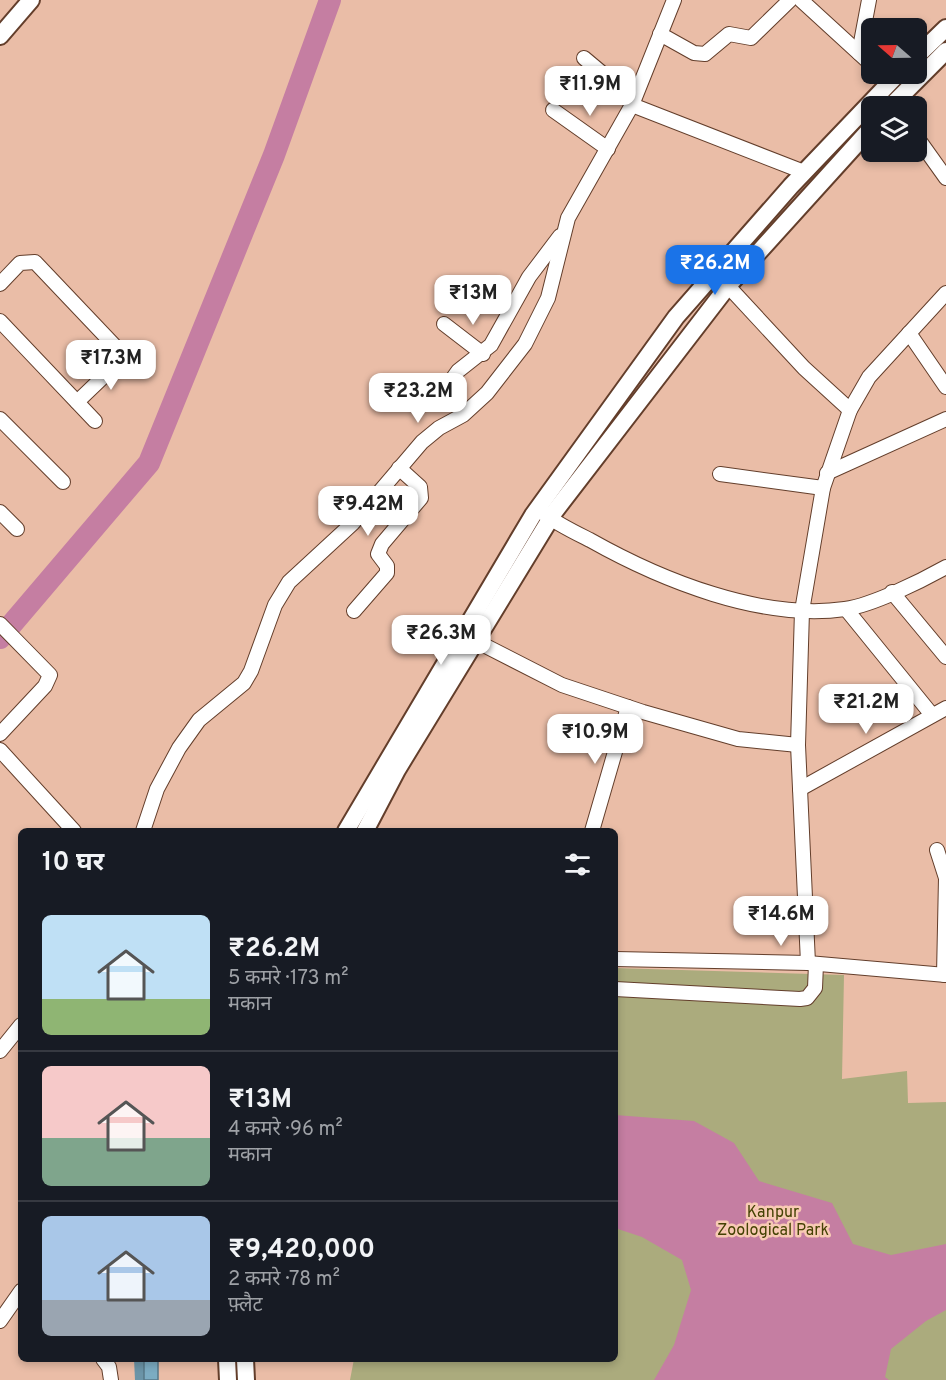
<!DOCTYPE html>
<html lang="hi">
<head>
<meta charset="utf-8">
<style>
	body { margin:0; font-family:Overpass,"Noto Sans Devanagari",sans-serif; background:#20242c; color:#f1f3f6; height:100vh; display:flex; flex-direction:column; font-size:22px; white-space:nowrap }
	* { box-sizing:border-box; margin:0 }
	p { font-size:20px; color:#9ea1a6 }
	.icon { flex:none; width:33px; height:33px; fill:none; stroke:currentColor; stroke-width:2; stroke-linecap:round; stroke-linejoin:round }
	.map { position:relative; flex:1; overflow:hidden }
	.side { position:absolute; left:18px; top:828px; width:600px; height:534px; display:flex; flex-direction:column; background:#171b24; border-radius:9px; box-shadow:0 3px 9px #0003 }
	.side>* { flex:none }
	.needle { width:39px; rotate:290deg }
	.buttons { position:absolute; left:861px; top:18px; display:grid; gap:12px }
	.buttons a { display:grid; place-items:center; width:66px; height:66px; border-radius:9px; background:#171b24; box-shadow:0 3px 9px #0003; font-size:30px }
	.price { position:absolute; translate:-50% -51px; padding:0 14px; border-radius:12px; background:#fff; color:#222; font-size:20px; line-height:39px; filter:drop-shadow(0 2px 3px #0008) }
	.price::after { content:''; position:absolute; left:50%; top:36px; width:18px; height:14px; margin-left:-9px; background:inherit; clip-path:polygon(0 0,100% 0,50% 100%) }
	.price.active { background:#1a73e8; color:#fff }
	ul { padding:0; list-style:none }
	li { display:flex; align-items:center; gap:18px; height:150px; padding:0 24px }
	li+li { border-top:2px solid #363941 }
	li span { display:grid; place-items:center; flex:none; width:168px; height:120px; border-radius:9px; color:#555 }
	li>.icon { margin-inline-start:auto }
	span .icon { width:72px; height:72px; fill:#fffc; stroke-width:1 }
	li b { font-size:26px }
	h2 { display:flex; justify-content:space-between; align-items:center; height:72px; padding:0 24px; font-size:26px }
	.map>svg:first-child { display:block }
	.green { fill:#abab7d }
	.water { fill:#c57ea2 }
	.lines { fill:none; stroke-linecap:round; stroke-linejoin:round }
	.river { stroke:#c57ea2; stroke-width:22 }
	.minor-casing { stroke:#633e2b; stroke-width:16 }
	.major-casing { stroke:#633e2b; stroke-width:20 }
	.minor { stroke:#fff; stroke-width:14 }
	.major { stroke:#fff; stroke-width:16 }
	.wall { fill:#6b94a7 }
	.building { fill:#7cacc2; stroke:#577888; stroke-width:1.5 }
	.labels { text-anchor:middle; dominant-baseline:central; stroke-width:5; stroke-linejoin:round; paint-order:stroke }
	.park-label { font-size:16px; fill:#444203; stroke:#f8cab4 }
</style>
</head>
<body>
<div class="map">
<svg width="946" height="1380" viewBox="0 0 946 1380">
	<rect width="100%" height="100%" fill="#eabda7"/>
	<polygon class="green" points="615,968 844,975 842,1079 907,1071 908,1103 946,1102 946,1380 350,1380 354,1359 615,1359"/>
	<polygon class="water" points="615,1115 694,1121 734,1143 759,1181 832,1203 853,1244 891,1255 946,1244 946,1310 926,1321 891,1349 885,1377 889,1380 654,1380 674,1345 691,1290 682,1260 642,1237 615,1228"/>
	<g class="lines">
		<polyline class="river" points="0,638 149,463 274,155 330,0"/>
		<defs>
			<g id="minor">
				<polyline points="801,0 872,65"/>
				<polyline points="660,34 694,53 705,54 729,34 751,38 790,0"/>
				<polyline points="859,53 869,0"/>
				<polyline points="584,58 634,100"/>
				<polyline points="632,105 804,172"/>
				<polyline points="553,110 608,149"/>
				<polyline points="916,136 946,178"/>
				<polyline points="0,284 20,263 35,262 130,362"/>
				<polyline points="728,286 804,368 850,410"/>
				<polyline points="0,321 95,421"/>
				<polyline points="444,324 483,354"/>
				<polyline points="909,333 946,387"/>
				<polyline points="446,388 458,371 491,345 529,277 560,236"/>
				<polyline points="77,402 124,357"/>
				<polyline points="0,419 63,482"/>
				<polyline points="827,473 946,419"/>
				<polyline points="720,474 823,488"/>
				<polyline points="0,512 17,529"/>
				<path d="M 543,513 C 557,524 574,532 590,540 C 661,580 762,621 845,609 C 873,605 921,581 946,567"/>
				<polyline points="892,592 946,657"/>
				<polyline points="846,609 932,715"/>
				<polyline points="354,611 387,573 387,566 378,554 382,544 421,498 420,487 399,468"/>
				<polyline points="0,624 50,675 45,686 0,734"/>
				<polyline points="468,637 562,685 643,712 738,739 798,745"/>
				<polyline points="0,750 74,831"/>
				<polyline points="800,789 946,708"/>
				<polyline points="143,831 157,789 179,748 199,720 244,683 251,671 275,605 289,582 353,523 422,442 439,428 463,415 487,393 525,344 548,298 568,218 632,105 674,0"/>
				<polyline points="592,831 628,707"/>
				<polyline points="937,850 946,878 944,975"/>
				<polyline points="615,959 808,963 946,975"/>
				<polyline points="808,963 798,745 802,611 823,488 850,410 869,377 946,293"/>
				<polyline points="615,989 800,999 807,998 815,988 816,964"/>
				<polyline points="0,1051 21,1025"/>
				<polyline points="0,1321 21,1291"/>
				<polyline points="103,1359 109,1367 111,1380"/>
			</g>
			<g id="major">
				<polyline points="0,36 31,0"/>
				<polyline points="916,57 946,28"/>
				<polyline points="891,106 946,51"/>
				<polyline points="346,831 533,515 676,317 791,186 898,74"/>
				<polyline points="365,831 397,770 555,511 728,286 872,127"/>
				<polyline points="227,1359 228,1380"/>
				<polyline points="245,1359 246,1380"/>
			</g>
		</defs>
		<use href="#minor" class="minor-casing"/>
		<use href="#major" class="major-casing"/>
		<use href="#minor" class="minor"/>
		<use href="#major" class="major"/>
	</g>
	<polygon class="wall" points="134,1359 158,1359 158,1380 135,1380"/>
	<rect class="building" x="144" y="1359" width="14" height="21"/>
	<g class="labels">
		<g class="park-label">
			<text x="773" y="1213">Kanpur<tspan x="773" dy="18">Zoological Park</tspan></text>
		</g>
	</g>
</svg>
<div class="buttons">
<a><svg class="needle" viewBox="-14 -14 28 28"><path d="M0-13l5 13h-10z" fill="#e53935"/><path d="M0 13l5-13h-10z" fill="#9ea1a6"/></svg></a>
<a><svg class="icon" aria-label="layers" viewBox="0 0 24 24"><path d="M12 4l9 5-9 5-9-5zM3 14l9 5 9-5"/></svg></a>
</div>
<b class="price" style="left:590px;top:117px">₹11.9M</b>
<b class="price active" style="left:715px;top:296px">₹26.2M</b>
<b class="price" style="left:473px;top:326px">₹13M</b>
<b class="price" style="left:111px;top:391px">₹17.3M</b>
<b class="price" style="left:418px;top:424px">₹23.2M</b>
<b class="price" style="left:368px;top:537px">₹9.42M</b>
<b class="price" style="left:441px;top:666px">₹26.3M</b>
<b class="price" style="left:866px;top:735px">₹21.2M</b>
<b class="price" style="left:595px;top:765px">₹10.9M</b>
<b class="price" style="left:781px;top:947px">₹14.6M</b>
<section class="side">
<h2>10 घर<svg class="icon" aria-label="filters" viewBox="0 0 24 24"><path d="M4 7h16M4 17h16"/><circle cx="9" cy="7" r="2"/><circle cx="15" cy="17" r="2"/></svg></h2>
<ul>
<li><span style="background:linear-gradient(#bfe0f5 70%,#8fb573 0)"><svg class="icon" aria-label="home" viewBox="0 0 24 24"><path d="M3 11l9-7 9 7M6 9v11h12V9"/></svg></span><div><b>₹26.2M</b><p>5 कमरे · 173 m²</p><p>मकान</p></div></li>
<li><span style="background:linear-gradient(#f6c9c9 60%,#7fa58c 0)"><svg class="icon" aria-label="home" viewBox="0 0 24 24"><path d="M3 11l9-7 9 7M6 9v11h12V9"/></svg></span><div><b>₹13M</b><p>4 कमरे · 96 m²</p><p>मकान</p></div></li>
<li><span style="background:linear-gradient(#a9c7e8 70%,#9aa5b1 0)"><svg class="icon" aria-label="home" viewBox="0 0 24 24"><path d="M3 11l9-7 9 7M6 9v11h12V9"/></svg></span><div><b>₹9,420,000</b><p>2 कमरे · 78 m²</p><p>फ़्लैट</p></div></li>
</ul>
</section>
</div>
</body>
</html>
